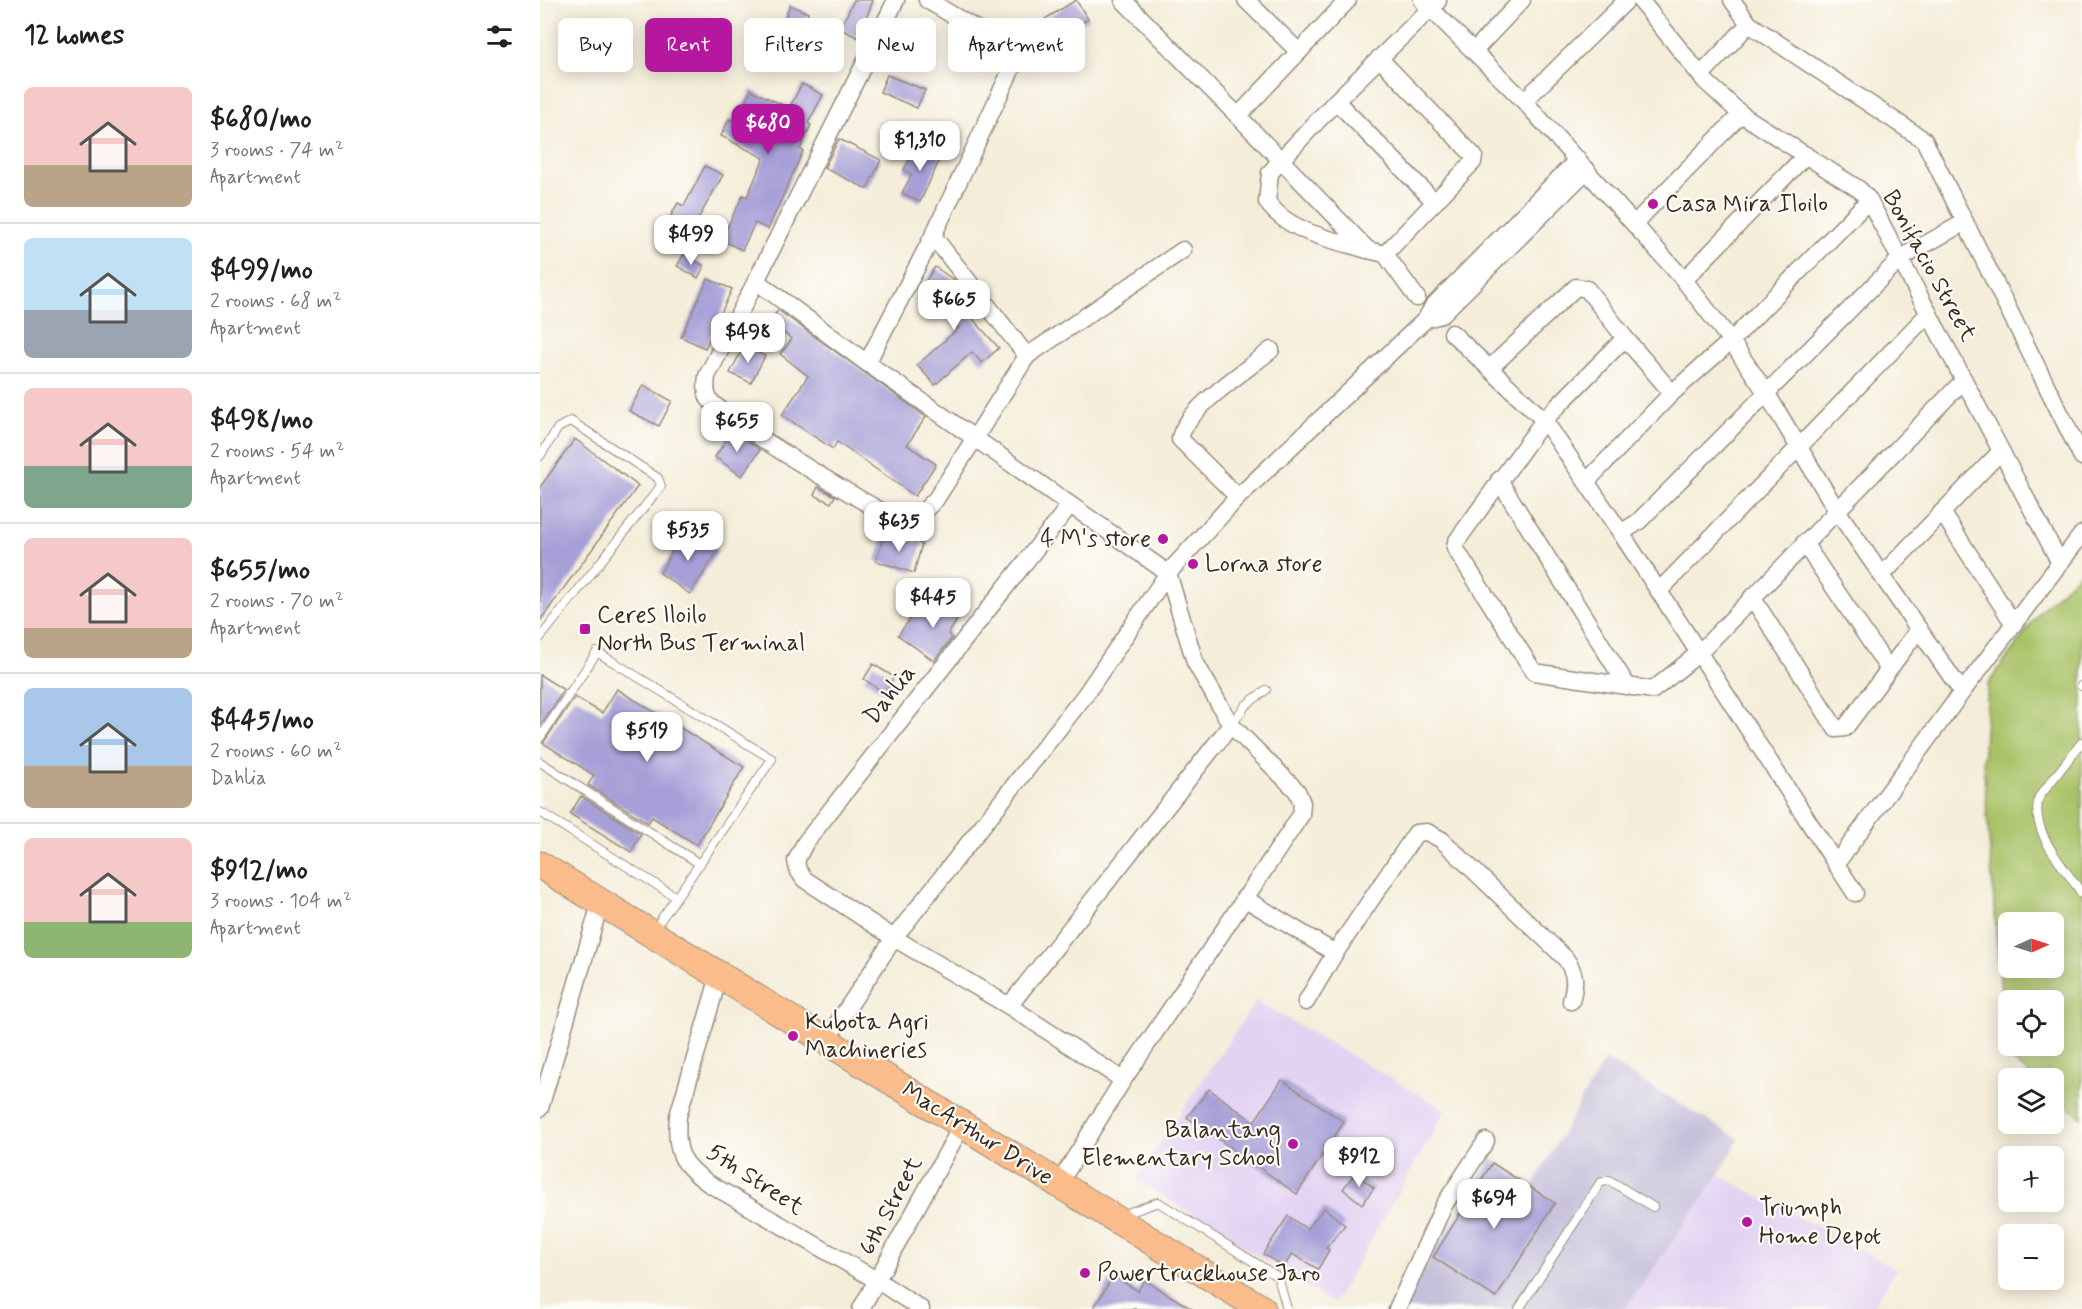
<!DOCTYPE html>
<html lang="en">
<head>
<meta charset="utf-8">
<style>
	body { margin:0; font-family:Mynerve,sans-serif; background:#f6f6f6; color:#202124; height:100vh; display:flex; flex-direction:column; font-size:22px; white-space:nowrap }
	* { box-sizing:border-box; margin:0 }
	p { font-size:20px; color:#757577 }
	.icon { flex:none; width:33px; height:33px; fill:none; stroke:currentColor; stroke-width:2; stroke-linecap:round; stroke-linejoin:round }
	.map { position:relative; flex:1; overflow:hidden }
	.side { display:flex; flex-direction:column; background:#fff; width:540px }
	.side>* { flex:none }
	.guide { position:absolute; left:18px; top:18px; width:570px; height:54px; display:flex; gap:12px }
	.needle { width:39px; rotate:87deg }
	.buttons { position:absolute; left:1458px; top:912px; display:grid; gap:12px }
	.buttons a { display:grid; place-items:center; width:66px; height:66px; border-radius:9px; background:#fff; box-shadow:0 3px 15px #0003; font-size:30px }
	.price { position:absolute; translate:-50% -51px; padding:0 14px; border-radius:12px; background:#fff; color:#222; font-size:20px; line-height:39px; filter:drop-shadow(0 2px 3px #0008) }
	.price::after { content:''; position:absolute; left:50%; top:36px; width:18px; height:14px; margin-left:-9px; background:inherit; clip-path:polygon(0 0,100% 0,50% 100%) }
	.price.selected { background:#b5179e; color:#fff }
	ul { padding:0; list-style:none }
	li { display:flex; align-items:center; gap:18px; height:150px; padding:0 24px }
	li+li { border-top:2px solid #e0e0e0 }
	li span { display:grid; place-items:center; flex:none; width:168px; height:120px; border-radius:9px; color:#555 }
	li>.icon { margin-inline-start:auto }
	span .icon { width:72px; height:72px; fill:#fffc; stroke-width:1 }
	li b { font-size:26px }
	h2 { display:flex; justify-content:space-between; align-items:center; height:72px; padding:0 24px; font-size:26px }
	.chip { padding:0 21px; border-radius:9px; background:#fff; box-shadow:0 3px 15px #0003; font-size:21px; line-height:54px }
	.chip.selected { background:#b5179e; color:#fff }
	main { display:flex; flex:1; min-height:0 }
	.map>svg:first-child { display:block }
	.built { fill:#e3d3f3 }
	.industrial { fill:#c6c0da }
	.green { fill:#a9c267; stroke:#727642; stroke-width:1.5; fill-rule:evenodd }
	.building { fill:#a7a0d8 }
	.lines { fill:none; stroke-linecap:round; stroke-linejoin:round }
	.service-casing { stroke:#988c7c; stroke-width:10 }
	.minor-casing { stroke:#988c7c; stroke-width:19 }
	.primary-casing { stroke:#988c7c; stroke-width:29 }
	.service { stroke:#fff; stroke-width:8 }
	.minor { stroke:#fff; stroke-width:16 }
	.primary { stroke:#f9bc8a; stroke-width:27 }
	.poi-dot { fill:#b5179e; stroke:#fdfcf7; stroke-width:2 }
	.labels { text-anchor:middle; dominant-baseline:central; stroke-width:4.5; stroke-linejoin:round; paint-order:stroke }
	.poi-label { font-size:24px; fill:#3b2a1e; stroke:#fdfcf7; text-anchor:start }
	.street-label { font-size:24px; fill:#3b2a1e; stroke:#fdfcf7 }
</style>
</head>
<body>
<main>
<section class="side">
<h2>12 homes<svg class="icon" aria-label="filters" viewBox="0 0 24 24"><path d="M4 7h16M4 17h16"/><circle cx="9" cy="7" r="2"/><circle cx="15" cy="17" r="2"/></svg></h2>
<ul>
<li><span style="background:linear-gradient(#f6c9c9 65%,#b9a48a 0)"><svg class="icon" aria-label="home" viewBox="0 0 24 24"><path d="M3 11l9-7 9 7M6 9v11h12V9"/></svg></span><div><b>$680/mo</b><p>3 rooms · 74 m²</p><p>Apartment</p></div></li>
<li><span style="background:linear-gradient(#bfe0f5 60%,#9aa5b1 0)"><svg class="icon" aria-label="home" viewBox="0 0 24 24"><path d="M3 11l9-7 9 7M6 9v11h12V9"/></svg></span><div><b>$499/mo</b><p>2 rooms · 68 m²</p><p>Apartment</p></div></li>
<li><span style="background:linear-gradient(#f6c9c9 65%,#7fa58c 0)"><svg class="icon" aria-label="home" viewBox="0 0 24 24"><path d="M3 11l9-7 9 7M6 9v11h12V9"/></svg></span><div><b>$498/mo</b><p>2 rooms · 54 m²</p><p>Apartment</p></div></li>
<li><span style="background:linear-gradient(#f6c9c9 75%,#b9a48a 0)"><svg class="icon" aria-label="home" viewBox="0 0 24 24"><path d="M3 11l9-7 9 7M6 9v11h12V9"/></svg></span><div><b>$655/mo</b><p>2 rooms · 70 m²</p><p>Apartment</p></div></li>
<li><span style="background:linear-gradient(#a9c7e8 65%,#b9a48a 0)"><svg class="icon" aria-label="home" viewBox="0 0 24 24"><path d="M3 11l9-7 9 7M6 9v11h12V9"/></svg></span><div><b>$445/mo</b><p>2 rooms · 60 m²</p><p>Dahlia</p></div></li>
<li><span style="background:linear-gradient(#f6c9c9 70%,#8fb573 0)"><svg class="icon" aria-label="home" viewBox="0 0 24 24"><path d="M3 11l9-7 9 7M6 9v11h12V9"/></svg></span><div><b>$912/mo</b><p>3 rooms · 104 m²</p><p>Apartment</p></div></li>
</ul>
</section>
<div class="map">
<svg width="1542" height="1309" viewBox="0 0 1542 1309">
	<rect width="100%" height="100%" fill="#fdfcf7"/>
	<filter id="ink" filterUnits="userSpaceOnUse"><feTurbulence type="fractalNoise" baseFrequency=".0167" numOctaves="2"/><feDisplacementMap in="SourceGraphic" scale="12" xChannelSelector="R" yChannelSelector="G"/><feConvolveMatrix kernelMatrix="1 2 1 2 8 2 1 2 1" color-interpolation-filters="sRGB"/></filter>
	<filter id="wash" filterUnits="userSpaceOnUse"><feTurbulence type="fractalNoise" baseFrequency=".008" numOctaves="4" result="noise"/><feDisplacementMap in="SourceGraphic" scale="24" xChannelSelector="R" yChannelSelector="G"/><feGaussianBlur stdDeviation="1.35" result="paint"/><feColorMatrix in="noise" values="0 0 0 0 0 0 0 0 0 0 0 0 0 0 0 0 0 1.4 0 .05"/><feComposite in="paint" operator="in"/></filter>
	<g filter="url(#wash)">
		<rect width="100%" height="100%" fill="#f4edd9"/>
		<g class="built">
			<polygon points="716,1001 906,1110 794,1304 596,1179"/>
			<polygon points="1179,1175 1357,1269 1331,1309 1085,1309"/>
		</g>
		<polygon class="industrial" points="1065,1059 1199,1139 1179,1175 1085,1309 860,1309 951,1157 993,1185"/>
		<path class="green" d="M 1542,571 L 1542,1118 L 1514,1095 L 1514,1078 L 1494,1078 L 1466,1055 L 1443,763 L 1448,684 L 1501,610 ZM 1468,922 L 1514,922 L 1514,968 L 1468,968 ZM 1468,1000 L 1514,1000 L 1514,1046 L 1468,1046 Z"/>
		<g id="blocks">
			<g class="building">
				<polygon points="314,0 333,0 319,38 300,29"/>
				<polygon points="536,0 548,19 517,39 505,19"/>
				<polygon points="250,5 268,13 262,28 244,20"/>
				<polygon points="284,39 300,46 294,63 277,56"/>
				<polygon points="347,75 385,90 377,108 340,92"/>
				<polygon points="262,84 283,95 268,123 271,125 260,149 263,151 228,229 215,223 202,250 181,240 203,195 207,197 224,158 181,136 189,119 193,121 201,105 203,106 211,90 249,108"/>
				<polygon points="299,139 341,160 327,189 284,168"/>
				<polygon points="377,145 401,157 380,202 362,193 372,174 364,170"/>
				<polygon points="165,166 183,175 151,231 131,215 138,203 144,206"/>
				<polygon points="144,254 164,266 158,278 137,266"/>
				<polygon points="395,267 414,280 409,290 435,312 431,317 459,348 442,363 432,352 395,385 377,365 419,328 401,313 405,308 379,291"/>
				<polygon points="168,279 192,289 165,348 141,337"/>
				<polygon points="238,310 386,417 367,445 396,464 375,496 297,442 293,449 242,415 268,376 240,354 252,339 229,323"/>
				<polygon points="204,346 225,356 211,383 190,373"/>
				<polygon points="103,385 132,401 119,426 89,411"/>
				<polygon points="192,431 220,450 202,476 175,457"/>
				<polygon points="35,439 98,486 0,621 0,487"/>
				<polygon points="278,487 295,496 291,503 274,495"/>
				<polygon points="144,531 178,551 150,594 120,573"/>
				<polygon points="345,532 382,544 374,573 336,561"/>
				<polygon points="410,594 427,605 408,634 412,638 394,661 358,635 376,611 392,623"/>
				<polygon points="333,664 354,677 344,693 324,679"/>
				<polygon points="0,675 24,690 0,726"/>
				<polygon points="77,689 204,767 157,845 112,817 108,823 48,785 54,775 3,743 35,697 62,713"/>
				<polygon points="41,796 101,834 91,852 30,814"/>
				<polygon points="742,1080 804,1122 757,1194 647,1117 669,1089 714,1122"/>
				<polygon points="952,1163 1015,1203 956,1298 893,1257"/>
				<polygon points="815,1173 834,1188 822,1204 803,1189"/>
				<polygon points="784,1208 805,1225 786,1248 789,1250 778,1269 752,1254 744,1267 723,1254 748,1216 767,1229"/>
				<polygon points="573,1276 598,1291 604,1280 652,1309 553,1309"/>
			</g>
		</g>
	</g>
	<g filter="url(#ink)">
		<use href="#blocks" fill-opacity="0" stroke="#988c7c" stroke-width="1.5"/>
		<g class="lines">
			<defs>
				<g id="service">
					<polyline points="0,456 18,428 31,421 118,478 121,486 0,638"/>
					<polyline points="1541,686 1542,686"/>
					<polyline points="691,725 706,705 726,690"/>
					<polyline points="0,738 57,652 232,759 113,931"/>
					<path d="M 1542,742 L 1499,797 C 1489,832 1524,866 1542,894"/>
					<polyline points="0,762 160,864"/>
					<polyline points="0,812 136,897"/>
					<polyline points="582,1215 618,1202 738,1277 747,1309"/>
					<polyline points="979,1309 1060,1183 1069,1180 1113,1207"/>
				</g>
				<g id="minor">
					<polyline points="356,0 216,281 327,363 628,573 655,662 691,725 757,791 762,803 761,815 583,1080 518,1185"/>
					<polyline points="387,0 465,46 473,66 393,236 487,356"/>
					<polyline points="583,0 698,116"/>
					<polyline points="706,0 759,52"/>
					<polyline points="808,0 698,116 828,250 845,254 877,298"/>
					<polyline points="882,0 984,101 1144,280 1191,341 1227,394 1296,509 1422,692 1296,864 1081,533"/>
					<polyline points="1100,0 1165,81 1201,114 1320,190 1329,200 1519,561"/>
					<polyline points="1192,0 1209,24 1384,140 1542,457"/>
					<polyline points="934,51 982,0"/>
					<polyline points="839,58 934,156 933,162 845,254"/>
					<polyline points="1161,75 1209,24"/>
					<polyline points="796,101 895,202"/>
					<polyline points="984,101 1087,0"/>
					<polyline points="1094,224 1201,114"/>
					<path d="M 827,250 C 792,239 749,233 727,202 L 730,173 L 741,160 L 796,101 L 898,1"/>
					<polyline points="1144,280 1266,155"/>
					<path d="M 216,281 L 167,376 C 166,383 165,392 169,399 C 180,416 341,515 364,522 L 383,512 L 396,499 L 487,356 L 643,250"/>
					<polyline points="886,319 901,315 1047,170"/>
					<polyline points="912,333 1004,420 1081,533 1098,522 1361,258 1425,222"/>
					<polyline points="1085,338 1132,393"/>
					<polyline points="327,363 393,236"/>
					<polyline points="950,368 1036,287 1047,289 1085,338 1004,420 916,542 915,548 994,672 1113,690 1159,653 1424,380"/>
					<polyline points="959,480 1086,684"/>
					<polyline points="1047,481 1132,393 1191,341 1329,200"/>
					<path d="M 698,497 L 640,439 C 645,409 707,370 731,350"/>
					<polyline points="530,505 265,843 256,861 258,870 264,879 354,938 469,1006 583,1080"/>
					<polyline points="1402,512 1473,623"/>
					<polyline points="1264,543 1348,668"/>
					<polyline points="1342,575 1461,451"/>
					<polyline points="1119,591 1389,313"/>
					<polyline points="1212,597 1296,729 1305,728 1379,629"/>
					<polyline points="1422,692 1542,534"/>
					<polyline points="1296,864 1315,893"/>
					<polyline points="704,898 795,953"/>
					<path d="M 180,973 L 138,1116 C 135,1151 140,1163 168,1183 L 338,1281 L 381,1309"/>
					<path d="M 766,1002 L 795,953 L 876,833 L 887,832 L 902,840 L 1025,958 C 1036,973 1036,983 1031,1001"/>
					<polyline points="469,1006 691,725"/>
					<polyline points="287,1039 354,938 545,695 628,573 698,497 886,319 893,306 1038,159"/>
					<polyline points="0,1108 61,901"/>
					<polyline points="321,1309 422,1125"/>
					<polyline points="857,1309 904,1205 946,1141"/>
				</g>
				<polyline id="primary" points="0,865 722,1309"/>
			</defs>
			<use href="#service" class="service-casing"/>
			<use href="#minor" class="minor-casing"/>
			<use href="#primary" class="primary-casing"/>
			<use href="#service" class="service"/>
			<use href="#minor" class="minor"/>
			<use href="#primary" class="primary"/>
		</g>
	</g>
	<g class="poi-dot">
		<circle cx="1113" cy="204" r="6"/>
		<circle cx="623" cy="539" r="6"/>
		<circle cx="653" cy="564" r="6"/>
		<rect x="39" y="623" width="12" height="12" rx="3"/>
		<circle cx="253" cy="1036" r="6"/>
		<circle cx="753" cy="1144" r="6"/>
		<circle cx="1207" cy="1222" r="6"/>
		<circle cx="545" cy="1273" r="6"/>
	</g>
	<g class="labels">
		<g class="poi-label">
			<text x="1125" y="204">Casa Mira Iloilo</text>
			<text x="611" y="539" text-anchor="end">4 M's store</text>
			<text x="665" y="564">Lorna store</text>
			<text x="57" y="615">Ceres Iloilo<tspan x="57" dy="28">North Bus Terminal</tspan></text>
			<text x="265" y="1022">Kubota Agri<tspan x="265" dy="28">Machineries</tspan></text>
			<text x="741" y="1130" text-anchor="end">Balantang<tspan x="741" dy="28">Elementary School</tspan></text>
			<text x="1219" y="1208">Triumph<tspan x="1219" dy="28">Home Depot</tspan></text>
			<text x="557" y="1273">Powertruckhouse Jaro</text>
		</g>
		<g class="street-label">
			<text transform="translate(1389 266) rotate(61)">Bonifacio Street</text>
			<text transform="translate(350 695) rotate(-52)">Dahlia</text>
			<text transform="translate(437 1134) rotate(32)">MacArthur Drive</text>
			<text transform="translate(215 1180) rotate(33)">5th Street</text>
			<text transform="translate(351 1206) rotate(-62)">6th Street</text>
		</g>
	</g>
</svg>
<div class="buttons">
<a><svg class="needle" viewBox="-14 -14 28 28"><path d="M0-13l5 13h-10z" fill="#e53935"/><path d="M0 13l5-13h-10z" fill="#757577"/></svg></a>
<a><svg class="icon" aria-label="locate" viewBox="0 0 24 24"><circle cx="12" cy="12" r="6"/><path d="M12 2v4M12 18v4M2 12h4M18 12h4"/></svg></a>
<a><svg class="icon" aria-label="layers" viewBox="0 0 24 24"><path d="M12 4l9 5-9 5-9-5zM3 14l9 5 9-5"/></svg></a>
<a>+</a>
<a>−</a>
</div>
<b class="price selected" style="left:228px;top:155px">$680</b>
<b class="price" style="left:380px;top:172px">$1,310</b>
<b class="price" style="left:151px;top:266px">$499</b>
<b class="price" style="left:414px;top:331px">$665</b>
<b class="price" style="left:208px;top:364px">$498</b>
<b class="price" style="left:197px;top:453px">$655</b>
<b class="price" style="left:359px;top:553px">$635</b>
<b class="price" style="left:148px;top:562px">$535</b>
<b class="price" style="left:393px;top:629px">$445</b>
<b class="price" style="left:107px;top:763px">$519</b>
<b class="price" style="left:819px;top:1188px">$912</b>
<b class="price" style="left:954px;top:1230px">$694</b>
<div class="guide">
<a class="chip">Buy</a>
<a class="chip selected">Rent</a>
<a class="chip">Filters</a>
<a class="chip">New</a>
<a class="chip">Apartment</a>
</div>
</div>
</main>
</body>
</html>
